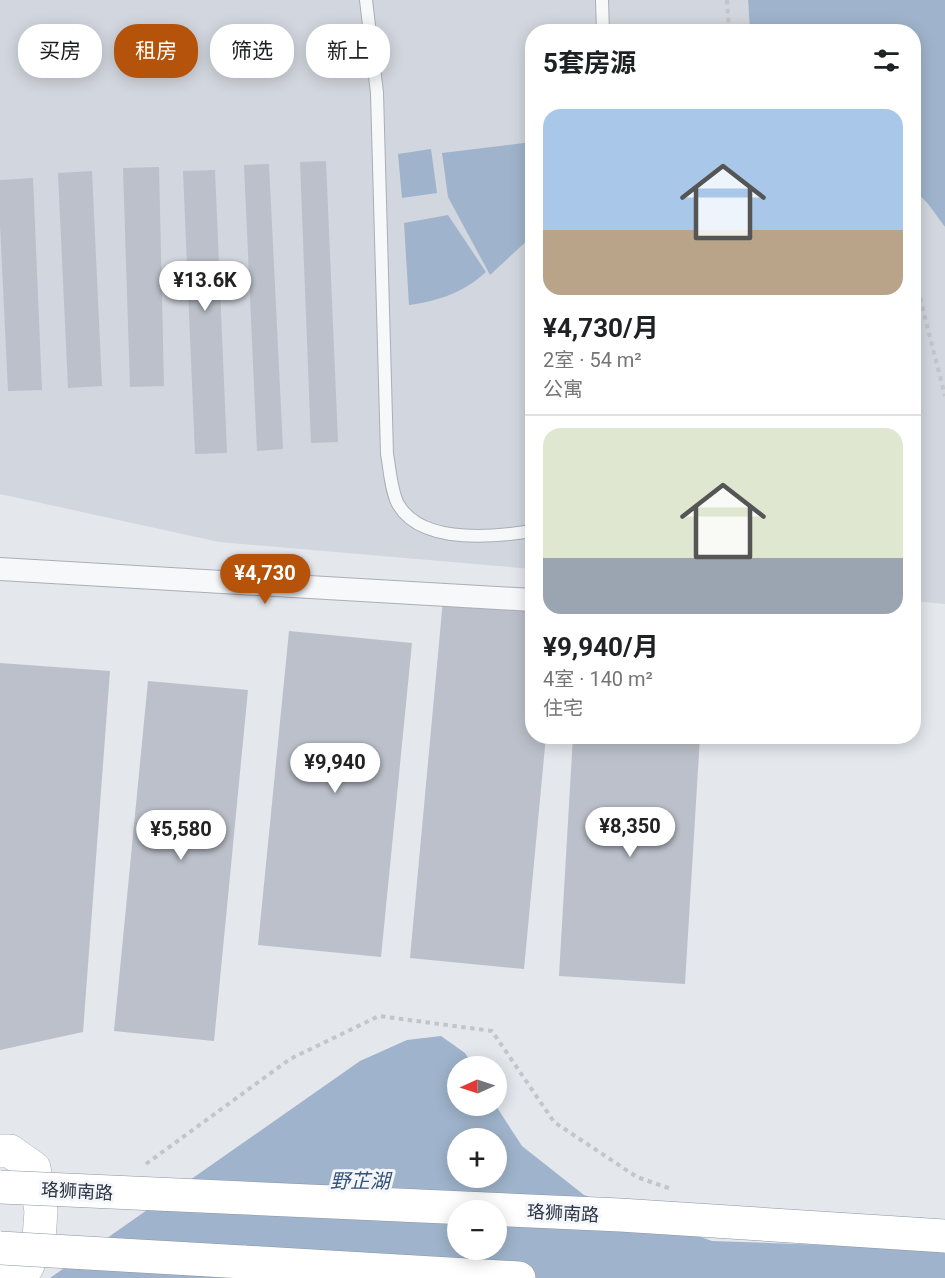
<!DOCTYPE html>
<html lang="zh">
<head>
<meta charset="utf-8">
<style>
	body { margin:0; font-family:Roboto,"Noto Sans SC",sans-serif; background:#f6f6f6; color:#202124; height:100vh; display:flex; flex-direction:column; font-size:22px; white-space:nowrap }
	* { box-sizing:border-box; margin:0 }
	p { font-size:20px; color:#757577 }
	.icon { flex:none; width:33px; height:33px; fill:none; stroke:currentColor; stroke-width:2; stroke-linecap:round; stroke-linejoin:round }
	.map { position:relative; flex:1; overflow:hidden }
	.side { position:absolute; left:525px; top:24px; width:396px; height:720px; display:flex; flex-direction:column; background:#fff; border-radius:24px; box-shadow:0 3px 15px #0003 }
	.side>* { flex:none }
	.banner { position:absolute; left:18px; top:24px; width:417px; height:54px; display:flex; gap:12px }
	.needle { width:39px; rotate:267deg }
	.fabs { position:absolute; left:447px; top:1056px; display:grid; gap:12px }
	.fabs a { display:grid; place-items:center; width:60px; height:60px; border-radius:50%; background:#fff; box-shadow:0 3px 15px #0003; font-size:30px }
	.price { position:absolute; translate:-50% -51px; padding:0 14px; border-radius:21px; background:#fff; color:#222; font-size:20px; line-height:39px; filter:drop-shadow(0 2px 3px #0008) }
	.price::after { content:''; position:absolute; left:50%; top:36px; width:18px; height:14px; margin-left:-9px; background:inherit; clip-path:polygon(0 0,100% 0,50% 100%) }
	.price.on { background:#b45309; color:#fff }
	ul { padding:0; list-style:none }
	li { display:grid; align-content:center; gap:12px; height:318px; padding:0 18px }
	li+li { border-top:2px solid #e0e0e0 }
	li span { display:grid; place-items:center; height:186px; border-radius:18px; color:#555 }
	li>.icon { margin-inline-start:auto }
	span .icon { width:108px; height:108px; fill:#fffc; stroke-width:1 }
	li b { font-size:26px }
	h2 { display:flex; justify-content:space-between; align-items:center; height:72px; padding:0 18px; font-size:26px }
	.tag { padding:0 21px; border-radius:24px; background:#fff; box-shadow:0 3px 15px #0003; font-size:21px; line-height:54px }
	.tag.on { background:#b45309; color:#fff }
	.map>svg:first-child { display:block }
	.built { fill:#d2d6de }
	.water { fill:#9fb4cc; fill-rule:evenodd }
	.building { fill:#bbc0ca }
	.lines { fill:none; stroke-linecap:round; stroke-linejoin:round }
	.lane-casing { stroke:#a9aeb7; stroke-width:14 }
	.street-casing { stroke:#a9aeb7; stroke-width:24 }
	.primary-casing { stroke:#a3abb8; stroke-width:34 }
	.highway-casing { stroke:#8b94a3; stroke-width:34 }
	.path { stroke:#c2c5cb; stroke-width:4; stroke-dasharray:4.5 4.5; stroke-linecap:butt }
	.lane { stroke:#f7f8fa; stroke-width:12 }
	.street { stroke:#f7f8fa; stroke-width:22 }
	.primary { stroke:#fff; stroke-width:33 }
	.highway { stroke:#fff; stroke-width:33 }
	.highway-bridge-casing { stroke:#8b94a3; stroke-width:34; stroke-linecap:butt }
	.highway-bridge { stroke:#fff; stroke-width:33 }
	.labels { text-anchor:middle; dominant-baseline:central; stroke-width:6; stroke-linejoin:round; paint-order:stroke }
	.street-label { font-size:18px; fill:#2b3445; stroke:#f4f6f9 }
	.water-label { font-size:20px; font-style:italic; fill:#34527a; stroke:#f4f6f9 }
</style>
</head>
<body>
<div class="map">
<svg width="945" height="1278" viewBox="0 0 945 1278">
	<rect width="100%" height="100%" fill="#e4e7ec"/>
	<g class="built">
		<polygon points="0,0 748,0 750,31 532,32 532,569 219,542 0,494"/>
		<polygon points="914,189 928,204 945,227 945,604 914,601"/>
	</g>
	<g class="water">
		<polygon points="748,0 945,0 945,227 928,204 914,189 914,32 750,31"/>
		<polygon points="532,142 532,236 490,275 448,197 442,153"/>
		<polygon points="431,149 437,193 402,198 398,154"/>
		<path d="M 448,215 L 486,272 C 464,292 439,301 409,305 L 404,223 Z"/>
		<path d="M 441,1036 L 465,1053 L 473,1066 L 458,1066 L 458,1106 L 496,1106 L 522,1146 L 584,1195 L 712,1241 L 945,1249 L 945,1278 L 50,1278 L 360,1061 L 407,1040 ZM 458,1138 L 496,1138 L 496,1178 L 458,1178 ZM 458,1210 L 496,1210 L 496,1250 L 458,1250 Z"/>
	</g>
	<g class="building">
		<polygon points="326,161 338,442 311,443 300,162"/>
		<polygon points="269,164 283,449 257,451 244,165"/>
		<polygon points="159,167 164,386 130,387 123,168"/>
		<polygon points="215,170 227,453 195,454 183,171"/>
		<polygon points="92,171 102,386 68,388 58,173"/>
		<polygon points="33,178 42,390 8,391 0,224 0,180"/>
		<polygon points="443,600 532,608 532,736 546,736 524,969 410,958"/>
		<polygon points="289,631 412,643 381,957 258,945"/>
		<polygon points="0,663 110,671 83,1032 0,1050"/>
		<polygon points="148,681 248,690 214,1041 114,1031"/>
		<polygon points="573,736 700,736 685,984 559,976"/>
	</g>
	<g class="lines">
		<defs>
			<g id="lane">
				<path d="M 366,0 L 377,93 L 387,454 C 390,470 391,491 398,504 C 421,545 494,537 532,531"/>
				<polyline points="602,0 603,32"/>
			</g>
			<polyline id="street" points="0,569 532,600"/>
			<polyline id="primary" points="0,1151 10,1151 34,1168 41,1211 39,1239 27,1267 11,1276 0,1277"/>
			<polyline id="highway" points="243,1262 519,1278"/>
		</defs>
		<use href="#lane" class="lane-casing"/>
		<use href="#street" class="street-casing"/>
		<use href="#primary" class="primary-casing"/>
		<use href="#highway" class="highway-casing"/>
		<g class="path">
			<polyline points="727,0 729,32"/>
			<polyline points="914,281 917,286 945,396"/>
			<polyline points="146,1164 290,1059 379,1016 492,1031 554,1122 637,1177 671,1189"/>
		</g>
		<use href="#lane" class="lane"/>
		<use href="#street" class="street"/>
		<use href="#primary" class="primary"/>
		<use href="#highway" class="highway"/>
		<defs>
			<g id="highway-bridge">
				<polyline points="0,1187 620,1215 945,1236"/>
				<polyline points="0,1248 243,1262"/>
			</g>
		</defs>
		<use href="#highway-bridge" class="highway-bridge-casing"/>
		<use href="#highway-bridge" class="highway-bridge"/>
	</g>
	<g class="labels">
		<g class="street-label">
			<text transform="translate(77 1191) rotate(3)">珞狮南路</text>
			<text transform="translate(563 1213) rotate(3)">珞狮南路</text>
		</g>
		<g class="water-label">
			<text x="360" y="1181">野芷湖</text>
		</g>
	</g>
</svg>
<div class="fabs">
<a><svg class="needle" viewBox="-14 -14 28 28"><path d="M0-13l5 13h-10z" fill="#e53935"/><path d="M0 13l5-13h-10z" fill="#757577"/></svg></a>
<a>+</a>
<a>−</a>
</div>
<b class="price" style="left:205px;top:312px">¥13.6K</b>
<b class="price on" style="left:265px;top:605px">¥4,730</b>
<b class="price" style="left:335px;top:794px">¥9,940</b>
<b class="price" style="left:630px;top:858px">¥8,350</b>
<b class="price" style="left:181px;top:861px">¥5,580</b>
<div class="banner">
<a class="tag">买房</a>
<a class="tag on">租房</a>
<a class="tag">筛选</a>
<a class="tag">新上</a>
</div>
<section class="side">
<h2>5套房源<svg class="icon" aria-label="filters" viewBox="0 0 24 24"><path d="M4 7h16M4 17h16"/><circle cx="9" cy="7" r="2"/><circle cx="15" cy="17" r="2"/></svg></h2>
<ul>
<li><span style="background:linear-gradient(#a9c7e8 65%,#b9a48a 0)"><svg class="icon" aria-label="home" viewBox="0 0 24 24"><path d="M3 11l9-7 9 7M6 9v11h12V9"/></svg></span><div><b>¥4,730/月</b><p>2室 · 54 m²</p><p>公寓</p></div></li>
<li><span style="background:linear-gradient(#dfe7d0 70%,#9aa5b1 0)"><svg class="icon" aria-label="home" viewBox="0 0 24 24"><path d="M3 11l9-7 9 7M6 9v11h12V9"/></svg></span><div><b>¥9,940/月</b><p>4室 · 140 m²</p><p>住宅</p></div></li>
</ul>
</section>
</div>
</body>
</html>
